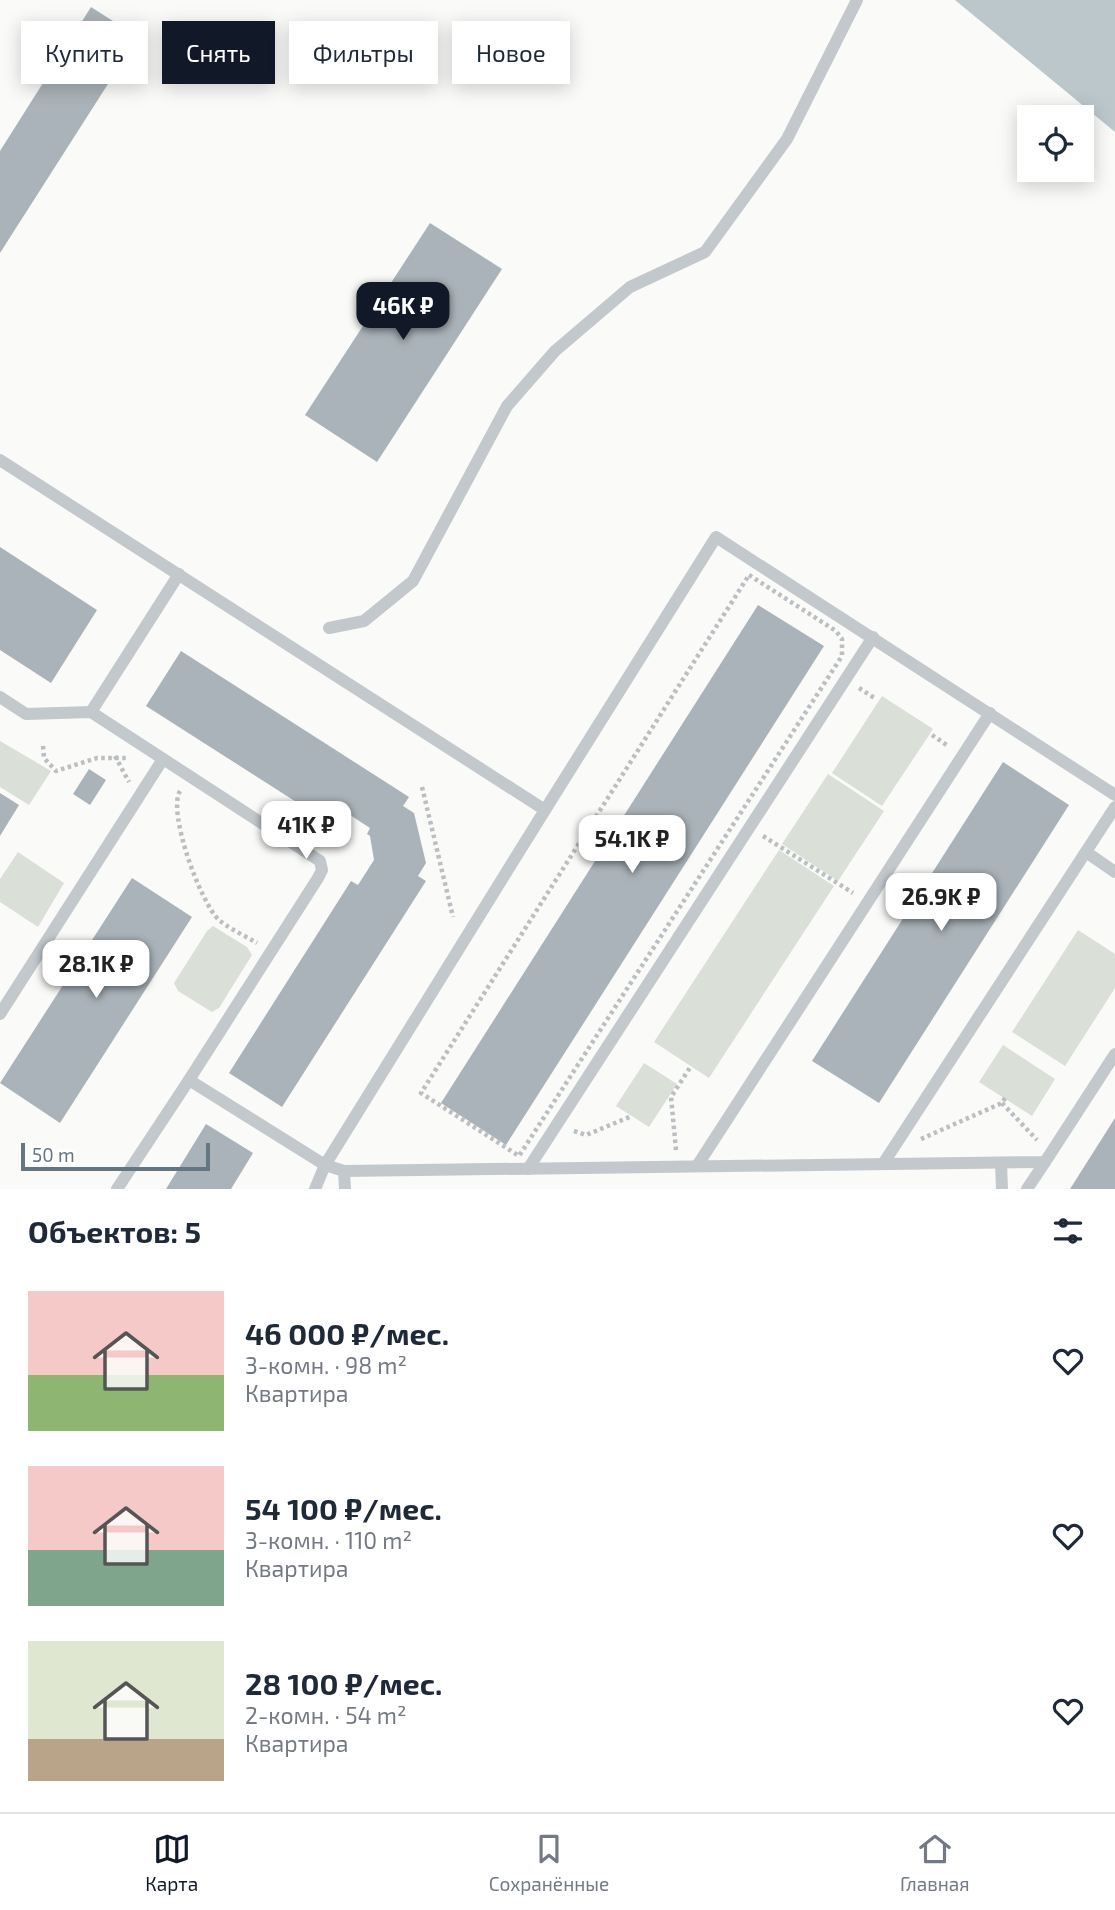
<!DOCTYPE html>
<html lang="ru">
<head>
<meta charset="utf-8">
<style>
	body { margin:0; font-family:"Exo 2",sans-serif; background:#f2f2f3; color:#1f2937; height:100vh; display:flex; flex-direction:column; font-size:26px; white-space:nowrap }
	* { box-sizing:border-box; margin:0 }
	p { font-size:23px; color:#747a83 }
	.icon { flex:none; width:38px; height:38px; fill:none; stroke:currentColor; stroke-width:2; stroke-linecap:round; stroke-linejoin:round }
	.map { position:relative; height:1189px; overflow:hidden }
	.drawer { display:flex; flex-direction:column; background:#fff; flex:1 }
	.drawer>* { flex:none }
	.banner { position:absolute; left:21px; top:21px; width:700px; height:63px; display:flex; gap:14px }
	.fabs { position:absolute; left:1017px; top:105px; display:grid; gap:14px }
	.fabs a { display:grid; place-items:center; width:77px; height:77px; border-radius:0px; background:#fff; box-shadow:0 4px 18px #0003; font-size:35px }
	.scale { position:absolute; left:21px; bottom:18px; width:189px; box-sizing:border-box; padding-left:7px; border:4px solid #657683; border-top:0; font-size:19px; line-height:24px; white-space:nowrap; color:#657683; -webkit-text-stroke:5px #fff; paint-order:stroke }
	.price { position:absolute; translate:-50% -60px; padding:0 16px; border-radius:14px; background:#fff; color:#222; font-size:23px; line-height:46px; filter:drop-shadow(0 2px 4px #0008) }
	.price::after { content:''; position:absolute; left:50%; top:42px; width:21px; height:16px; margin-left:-10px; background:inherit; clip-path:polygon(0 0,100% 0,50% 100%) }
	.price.on { background:#111827; color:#fff }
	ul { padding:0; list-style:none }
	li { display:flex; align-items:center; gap:21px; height:175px; padding:0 28px }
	li span { display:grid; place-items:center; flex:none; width:196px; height:140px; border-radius:0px; color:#555 }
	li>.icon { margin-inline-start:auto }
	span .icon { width:84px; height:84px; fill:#fffc; stroke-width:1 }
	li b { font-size:30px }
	h2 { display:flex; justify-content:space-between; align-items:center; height:84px; padding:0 28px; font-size:30px }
	.pill { padding:0 24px; border-radius:0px; background:#fff; box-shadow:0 4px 18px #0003; font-size:24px; line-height:63px }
	.pill.on { background:#111827; color:#fff }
	.tabs { display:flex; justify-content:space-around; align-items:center; height:98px; border-top:2px solid #e0e1e3; background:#fff; font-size:19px; color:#747a83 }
	.tabs a { display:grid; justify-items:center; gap:4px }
	.tabs .on { color:#111827 }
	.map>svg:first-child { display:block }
	.green { fill:#dadfd7 }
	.water { fill:#bbc7cb }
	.building { fill:#aab3b9 }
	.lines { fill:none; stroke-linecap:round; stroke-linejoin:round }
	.path { stroke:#bbbfc2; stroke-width:4.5; stroke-dasharray:3.5 3.5; stroke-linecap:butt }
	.service { stroke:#c3c8cc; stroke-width:12 }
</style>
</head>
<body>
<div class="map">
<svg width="1115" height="1189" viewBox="0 0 1115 1189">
	<rect width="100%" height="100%" fill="#fafaf8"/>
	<g class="green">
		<polygon points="882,696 933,729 882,806 832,773"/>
		<polygon points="0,741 51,771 29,805 0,787"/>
		<polygon points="828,774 884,811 838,881 782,844"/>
		<polygon points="779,850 834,886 709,1078 654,1042"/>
		<polygon points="18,852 64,883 38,927 0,902 0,879"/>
		<polygon points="213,926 247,947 252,955 219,1008 212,1012 178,991 174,983 207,931"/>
		<polygon points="1078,930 1115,954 1115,988 1065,1066 1012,1032"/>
		<polygon points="1003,1045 1055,1079 1032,1116 979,1082"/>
		<polygon points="644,1063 677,1084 649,1127 616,1106"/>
	</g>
	<polygon class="water" points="955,0 1115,0 1115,132"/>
	<g class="building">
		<polygon points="91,7 138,37 0,253 0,151"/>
		<polygon points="430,223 502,269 377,462 305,415"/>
		<polygon points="0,547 97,610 51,683 0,650"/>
		<polygon points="758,605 824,646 506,1145 441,1103"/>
		<polygon points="181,651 409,797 403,806 414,813 426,863 418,876 426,881 282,1107 229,1073 351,881 358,885 374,860 370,836 367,834 370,828 347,813 337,828 146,706"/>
		<polygon points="1003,762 1069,805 879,1103 812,1061"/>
		<polygon points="89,769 106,780 90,805 73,794"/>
		<polygon points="0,793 19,805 0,836"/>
		<polygon points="132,878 192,917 60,1123 0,1083"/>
		<polygon points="1115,1118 1115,1189 1070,1189"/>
		<polygon points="206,1124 253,1153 231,1189 166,1189"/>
	</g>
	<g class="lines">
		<g class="path">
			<polygon points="749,575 836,631 842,639 842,656 519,1156 421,1093"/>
			<polyline points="859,688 876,699"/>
			<polyline points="932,735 948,746"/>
			<polyline points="43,746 44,758 56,771 97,758 127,758"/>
			<polyline points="115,756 129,782"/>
			<polyline points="422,787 453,917"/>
			<path d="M 180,791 C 167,812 201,904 219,920 C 230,929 245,936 257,943"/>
			<polyline points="763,836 853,893"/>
			<polyline points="1002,1103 1037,1140"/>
			<polyline points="574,1131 586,1135 632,1116"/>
			<polyline points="921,1139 1002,1103 1005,1098"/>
			<polyline points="676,1150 671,1097 691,1066"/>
		</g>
		<g class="service">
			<polyline points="0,460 545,810 325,1165 315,1189"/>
			<polyline points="329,628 364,621 413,581 507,406 555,351 630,287 705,252 787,139 857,0"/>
			<polyline points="0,697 26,714 91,712 320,861 322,870 318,878 189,1080"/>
			<polyline points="91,712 179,574"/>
			<polyline points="545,810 716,537 1115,795"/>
			<polyline points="1086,852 1115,872"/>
			<polyline points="0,1014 163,759"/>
			<polyline points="1001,1163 1002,1189"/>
			<polyline points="883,1164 1115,807"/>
			<polyline points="697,1166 990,713"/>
			<polyline points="528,1169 873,637"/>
			<polyline points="344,1171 1045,1162 1115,1054"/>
			<polyline points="117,1189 189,1080 325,1165 344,1171 345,1189"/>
			<polyline points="1027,1189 1045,1162"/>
		</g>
	</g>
</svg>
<div class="fabs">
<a><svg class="icon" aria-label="locate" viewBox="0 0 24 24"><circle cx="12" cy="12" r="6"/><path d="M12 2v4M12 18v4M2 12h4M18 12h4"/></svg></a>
</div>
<div class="scale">50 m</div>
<b class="price on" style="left:403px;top:342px">46K ₽</b>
<b class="price" style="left:306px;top:861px">41K ₽</b>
<b class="price" style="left:632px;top:875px">54.1K ₽</b>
<b class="price" style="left:941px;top:933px">26.9K ₽</b>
<b class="price" style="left:96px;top:1000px">28.1K ₽</b>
<div class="banner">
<a class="pill">Купить</a>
<a class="pill on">Снять</a>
<a class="pill">Фильтры</a>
<a class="pill">Новое</a>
</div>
</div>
<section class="drawer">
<h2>Объектов: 5<svg class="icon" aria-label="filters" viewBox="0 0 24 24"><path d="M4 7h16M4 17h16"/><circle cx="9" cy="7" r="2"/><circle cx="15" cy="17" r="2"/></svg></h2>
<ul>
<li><span style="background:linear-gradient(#f6c9c9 60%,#8fb573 0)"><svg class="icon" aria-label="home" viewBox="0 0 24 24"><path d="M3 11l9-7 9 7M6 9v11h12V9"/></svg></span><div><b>46 000 ₽/мес.</b><p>3-комн. · 98 m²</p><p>Квартира</p></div><svg class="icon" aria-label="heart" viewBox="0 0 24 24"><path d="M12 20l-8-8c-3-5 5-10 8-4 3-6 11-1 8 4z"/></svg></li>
<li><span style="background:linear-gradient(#f6c9c9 60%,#7fa58c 0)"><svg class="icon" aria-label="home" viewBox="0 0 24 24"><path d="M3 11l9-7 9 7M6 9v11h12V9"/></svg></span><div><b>54 100 ₽/мес.</b><p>3-комн. · 110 m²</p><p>Квартира</p></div><svg class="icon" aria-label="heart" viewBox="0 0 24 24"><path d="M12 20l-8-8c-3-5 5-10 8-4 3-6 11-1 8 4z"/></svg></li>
<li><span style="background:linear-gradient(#dfe7d0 70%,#b9a48a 0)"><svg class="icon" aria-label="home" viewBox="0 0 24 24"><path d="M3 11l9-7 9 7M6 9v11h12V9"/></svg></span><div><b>28 100 ₽/мес.</b><p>2-комн. · 54 m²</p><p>Квартира</p></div><svg class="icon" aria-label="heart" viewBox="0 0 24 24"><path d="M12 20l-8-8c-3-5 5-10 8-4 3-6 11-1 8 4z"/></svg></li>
</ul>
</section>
<nav class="tabs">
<a class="on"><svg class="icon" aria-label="map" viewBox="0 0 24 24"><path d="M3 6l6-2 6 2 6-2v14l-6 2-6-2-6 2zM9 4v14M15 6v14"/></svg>Карта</a>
<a><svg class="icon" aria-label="saved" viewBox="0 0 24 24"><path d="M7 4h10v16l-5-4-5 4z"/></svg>Сохранённые</a>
<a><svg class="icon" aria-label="home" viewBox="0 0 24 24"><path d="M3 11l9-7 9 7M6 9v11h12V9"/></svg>Главная</a>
</nav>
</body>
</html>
